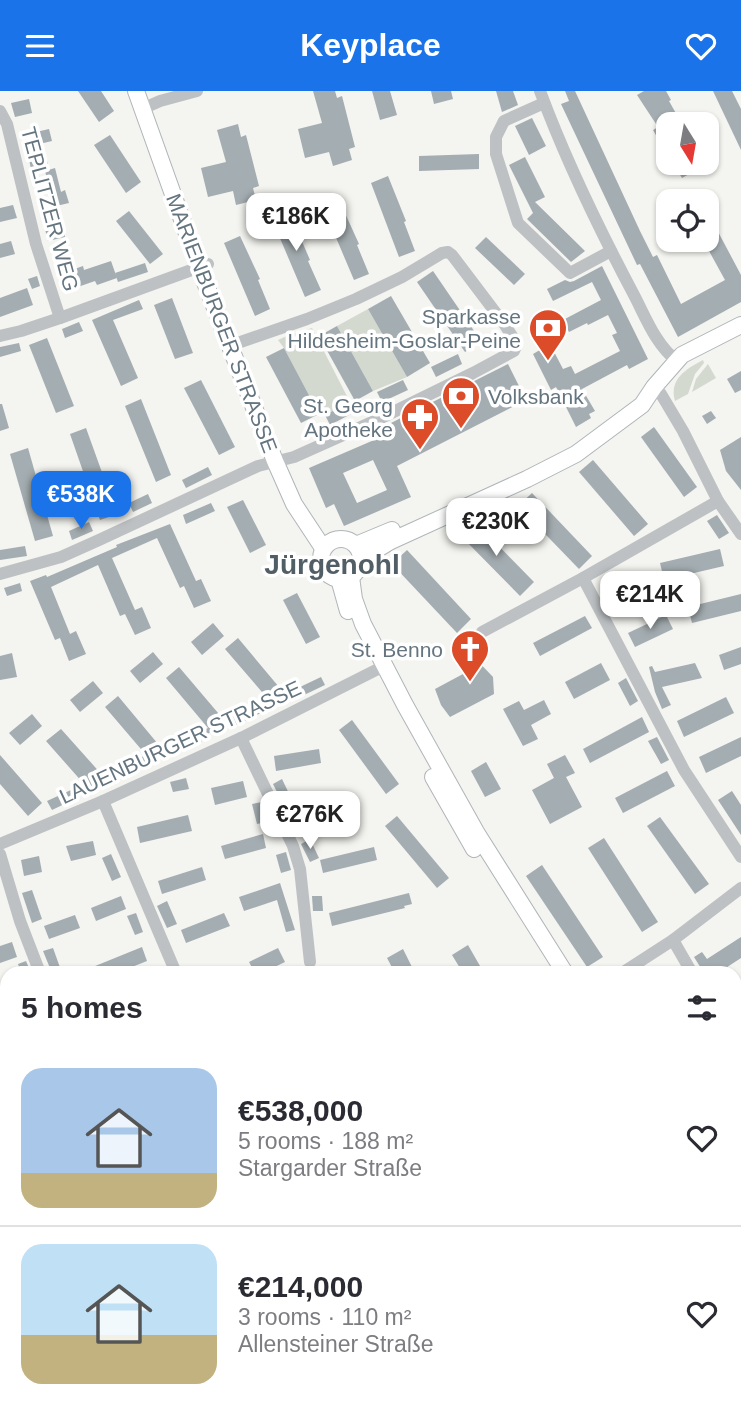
<!DOCTYPE html>
<html lang="en">
<head>
<meta charset="utf-8">
<style>
	body { margin:0; font-family:Arial,sans-serif; background:#f2f2f3; color:#2b2b33; height:100vh; display:flex; flex-direction:column; font-size:26px; white-space:nowrap }
	* { box-sizing:border-box; margin:0 }
	p { font-size:23px; color:#7c7c81 }
	.icon { flex:none; width:38px; height:38px; fill:none; stroke:currentColor; stroke-width:2; stroke-linecap:round; stroke-linejoin:round }
	.map { position:relative; flex:1; overflow:hidden }
	.details { position:absolute; left:0px; top:875px; width:742px; height:450px; display:flex; flex-direction:column; background:#fff; border-radius:21px 21px 0 0; box-shadow:0 2px 5px #0004 }
	.details>* { flex:none }
	.needle { width:46px; rotate:169deg }
	.buttons { position:absolute; left:656px; top:21px; display:grid; gap:14px }
	.buttons a { display:grid; place-items:center; width:63px; height:63px; border-radius:14px; background:#fff; box-shadow:0 2px 5px #0004; font-size:35px }
	.price { position:absolute; translate:-50% -60px; padding:0 16px; border-radius:14px; background:#fff; color:#222; font-size:23px; line-height:46px; filter:drop-shadow(0 2px 4px #0008) }
	.price::after { content:''; position:absolute; left:50%; top:42px; width:21px; height:16px; margin-left:-10px; background:inherit; clip-path:polygon(0 0,100% 0,50% 100%) }
	.price.active { background:#1a73e8; color:#fff }
	ul { padding:0; list-style:none }
	li { display:flex; align-items:center; gap:21px; height:175px; padding:0 21px }
	li+li { border-top:2px solid #e1e1e2 }
	li span { display:grid; place-items:center; flex:none; width:196px; height:140px; border-radius:21px; color:#555 }
	li>.icon { margin-inline-start:auto }
	span .icon { width:84px; height:84px; fill:#fffc; stroke-width:1 }
	li b { font-size:30px }
	h2 { display:flex; justify-content:space-between; align-items:center; height:84px; padding:0 21px; font-size:30px }
	header { display:flex; justify-content:space-between; align-items:center; height:91px; padding:0 21px; background:#1a73e8; color:#fff; font-size:32px; font-weight:700 }
	.map>svg:first-child { display:block }
	.built { fill:#e5e6e4 }
	.green { fill:#d4d9d0 }
	.building { fill:#a4adb1; fill-rule:evenodd }
	.lines { fill:none; stroke-linecap:round; stroke-linejoin:round }
	.secondary-casing { stroke:#afb5b9; stroke-width:18 }
	.street { stroke:#bdc1c4; stroke-width:12 }
	.secondary { stroke:#fff; stroke-width:16 }
	.labels { text-anchor:middle; dominant-baseline:central; stroke-width:7; stroke-linejoin:round; paint-order:stroke }
	.street-label { font-size:21px; fill:#647580; stroke:#fff }
	.poi-label { font-size:21px; fill:#647580; stroke:#fff; text-anchor:end }
	.district-label { font-size:28px; font-weight:bold; fill:#525e66; stroke:#fff }
</style>
</head>
<body>
<header><svg class="icon" aria-label="menu" viewBox="0 0 24 24"><path d="M4 6h16M4 12h16M4 18h16"/></svg>Keyplace<svg class="icon" aria-label="heart" viewBox="0 0 24 24"><path d="M12 20l-8-8c-3-5 5-10 8-4 3-6 11-1 8 4z"/></svg></header>
<div class="map">
<svg width="741" height="1324" viewBox="0 0 741 1324">
	<rect width="100%" height="100%" fill="#f4f4f0"/>
	<polygon class="built" points="735,1216 741,1216 741,1324 268,1324 276,1318 735,1318"/>
	<g class="green">
		<polygon points="368,218 407,286 373,300 337,235"/>
		<polygon points="312,237 350,311 325,324 319,323 284,257 278,249 289,244"/>
		<path d="M 703,269 L 704,272 L 695,283 L 688,303 L 675,310 C 669,288 686,278 703,269 Z"/>
		<polygon points="708,273 716,287 692,301 696,288"/>
		<polygon points="0,1300 7,1304 7,1318 34,1318 42,1322 39,1324 0,1324"/>
	</g>
	<g class="building">
		<polygon points="78,0 101,0 114,20 99,31"/>
		<polygon points="313,0 335,0 337,7 342,5 355,56 349,58 352,69 333,75 329,61 305,67 298,38 322,32"/>
		<polygon points="372,0 390,0 397,24 380,29"/>
		<polygon points="431,0 451,0 453,8 434,13"/>
		<polygon points="496,0 513,0 518,14 502,21"/>
		<polygon points="565,0 575,0 640,140 653,166 657,164 681,213 725,189 703,149 707,149 707,140 715,135 741,184 741,211 678,246 640,173 637,174 561,13 569,10"/>
		<polygon points="644,0 666,0 671,9 669,10 682,33 668,33 668,51 665,53 661,53 653,39 658,36 637,4"/>
		<polygon points="713,0 732,0 741,18 741,59"/>
		<polygon points="29,8 32,22 15,26 11,12"/>
		<polygon points="532,27 546,55 529,64 515,35"/>
		<polygon points="238,33 241,46 246,44 259,95 253,97 256,109 236,114 233,100 208,106 201,77 226,71 217,39"/>
		<polygon points="49,38 52,50 35,54 32,42"/>
		<polygon points="110,44 141,91 126,102 94,54"/>
		<polygon points="479,63 479,78 419,80 419,65"/>
		<polygon points="46,65 49,78 32,82 29,69"/>
		<polygon points="525,66 545,106 535,111 585,160 571,171 527,128 533,122 509,74"/>
		<polygon points="673,72 709,72 682,87"/>
		<polygon points="55,77 61,101 65,99 69,112 52,116 49,104 51,103 45,80"/>
		<polygon points="388,85 406,130 404,131 415,160 399,166 371,92"/>
		<polygon points="339,109 359,153 357,154 369,183 354,189 323,116"/>
		<polygon points="13,114 17,127 0,131 0,117"/>
		<polygon points="129,120 163,163 150,173 116,130"/>
		<polygon points="284,120 287,127 291,125 310,169 308,170 321,199 305,206 271,126"/>
		<polygon points="63,134 65,146 48,150 45,138"/>
		<polygon points="240,145 260,188 258,189 270,218 255,225 224,152"/>
		<polygon points="486,146 525,183 514,194 475,157"/>
		<polygon points="11,150 15,163 0,167 0,153"/>
		<polygon points="111,170 117,187 97,194 95,190 66,200 60,183 83,175 84,179"/>
		<polygon points="145,172 148,181 118,191 115,182"/>
		<polygon points="602,175 648,268 629,278 627,274 582,298 595,320 589,323 591,327 576,336 556,296 551,299 533,263 550,253 563,278 571,275 575,283 620,260 612,244 617,242 608,224 588,234 587,232 569,241 563,229 601,209 592,191 553,210 547,198 565,189 570,191 574,190"/>
		<polygon points="433,180 481,250 465,261 417,191"/>
		<polygon points="37,185 40,195 32,198 28,188"/>
		<polygon points="27,197 33,214 0,226 0,207"/>
		<polygon points="391,205 430,272 407,286 368,218"/>
		<polygon points="172,207 193,262 175,268 154,214"/>
		<polygon points="139,209 143,218 113,229 138,287 121,295 92,229"/>
		<polygon points="79,231 83,240 65,247 62,238"/>
		<polygon points="337,235 373,300 355,310 319,245"/>
		<polygon points="47,247 74,315 56,322 29,254"/>
		<polygon points="19,252 21,260 0,266 0,256"/>
		<polygon points="284,257 319,323 301,332 266,266"/>
		<polygon points="458,263 462,273 436,286 431,276"/>
		<path d="M 508,273 L 526,309 L 397,375 L 411,406 L 344,435 L 334,413 L 326,417 L 309,377 L 395,340 L 391,332 ZM 373,369 L 387,399 L 357,412 L 343,382 Z"/>
		<polygon points="741,280 741,299 735,302 727,288"/>
		<polygon points="201,289 235,356 219,364 184,297"/>
		<polygon points="403,289 408,299 382,311 377,301"/>
		<polygon points="141,308 171,384 156,391 125,315"/>
		<polygon points="350,311 355,321 330,334 325,324"/>
		<polygon points="0,313 2,313 9,337 0,340"/>
		<polygon points="711,320 716,327 707,333 702,325"/>
		<polygon points="654,336 697,396 684,406 641,346"/>
		<polygon points="86,337 117,423 100,429 70,343"/>
		<polygon points="741,346 741,399 726,380 720,359"/>
		<polygon points="28,357 53,445 35,450 10,363"/>
		<polygon points="593,369 648,433 634,445 579,381"/>
		<polygon points="208,376 212,384 186,397 182,389"/>
		<polygon points="532,402 592,465 579,478 518,415"/>
		<polygon points="148,403 152,412 133,421 129,412"/>
		<polygon points="243,409 266,454 250,462 227,416"/>
		<polygon points="211,412 215,420 186,433 183,424"/>
		<polygon points="717,424 729,442 719,448 707,430"/>
		<polygon points="472,428 534,491 520,505 458,442"/>
		<polygon points="89,431 93,440 72,449 69,440"/>
		<polygon points="170,433 196,490 201,488 211,510 194,517 184,495 180,497 157,447 112,467 135,519 142,516 151,537 135,544 125,523 120,525 98,474 51,496 70,543 76,540 86,563 69,570 60,547 55,549 30,490 46,484 47,486 117,456 116,454"/>
		<polygon points="25,455 27,465 0,469 0,459"/>
		<polygon points="720,458 724,475 664,489 660,472"/>
		<polygon points="407,459 471,528 457,542 392,473"/>
		<polygon points="648,487 654,500 612,521 606,507"/>
		<polygon points="20,492 22,500 7,505 4,497"/>
		<polygon points="297,502 320,546 306,553 283,509"/>
		<polygon points="741,503 741,520 692,532 688,516"/>
		<polygon points="666,524 673,538 635,556 628,542"/>
		<polygon points="585,525 592,537 540,565 533,552"/>
		<polygon points="213,532 224,545 202,564 191,551"/>
		<polygon points="238,547 284,602 263,621 236,634 232,625 268,608 225,558"/>
		<polygon points="741,556 741,573 724,579 719,564"/>
		<polygon points="153,561 163,573 140,592 130,580"/>
		<polygon points="12,562 17,586 0,589 0,565"/>
		<polygon points="471,563 493,586 494,603 450,626 441,614 435,598 463,583 457,571"/>
		<polygon points="601,572 610,589 574,608 565,591"/>
		<polygon points="695,572 702,587 662,596 671,614 662,618 655,601 649,576 652,575 655,581"/>
		<polygon points="179,576 224,629 201,649 202,651 176,663 171,654 208,637 166,587"/>
		<polygon points="321,586 325,594 304,604 300,596"/>
		<polygon points="626,587 638,610 630,615 618,592"/>
		<polygon points="93,590 103,602 80,621 70,609"/>
		<polygon points="118,605 163,659 140,678 114,690 109,681 146,664 105,616"/>
		<polygon points="726,606 734,622 684,646 677,630"/>
		<polygon points="544,609 551,623 531,634 538,648 523,655 503,618 519,610 524,619"/>
		<polygon points="32,623 42,635 20,654 9,642"/>
		<polygon points="642,626 649,641 590,672 583,658"/>
		<polygon points="352,629 399,693 386,703 339,639"/>
		<polygon points="61,638 103,685 77,707 52,719 47,710 84,693 46,650"/>
		<polygon points="657,646 669,669 661,673 648,650"/>
		<polygon points="741,646 741,665 706,682 699,666"/>
		<polygon points="319,658 321,672 276,680 274,665"/>
		<polygon points="0,664 42,712 28,725 0,693"/>
		<polygon points="565,664 575,682 566,686 582,716 550,733 532,699 554,687 547,673"/>
		<polygon points="486,671 501,698 485,706 471,680"/>
		<polygon points="667,680 675,695 623,722 615,707"/>
		<polygon points="186,687 189,698 173,701 170,691"/>
		<polygon points="282,688 293,711 284,715 273,693"/>
		<polygon points="243,690 247,706 215,714 211,697"/>
		<polygon points="732,700 741,714 741,744 718,709"/>
		<polygon points="345,707 347,723 302,732 299,716"/>
		<polygon points="262,711 266,731 257,733 252,713"/>
		<polygon points="188,724 192,740 140,752 137,736"/>
		<polygon points="397,725 449,787 437,797 385,735"/>
		<polygon points="660,726 709,793 695,803 647,735"/>
		<polygon points="263,743 266,757 225,768 221,755"/>
		<polygon points="604,747 658,831 642,841 588,757"/>
		<polygon points="310,748 319,767 310,771 301,753"/>
		<polygon points="93,750 96,764 71,770 66,755"/>
		<polygon points="374,756 377,769 323,782 320,769"/>
		<polygon points="286,761 291,779 281,782 276,764"/>
		<polygon points="111,763 121,786 112,790 102,767"/>
		<polygon points="39,765 42,781 24,785 21,769"/>
		<polygon points="542,774 603,866 587,876 526,785"/>
		<polygon points="202,776 206,789 162,803 158,790"/>
		<polygon points="280,792 295,839 286,841 277,809 244,820 239,806"/>
		<polygon points="32,799 42,828 32,832 22,802"/>
		<polygon points="409,802 412,813 404,815 405,817 332,835 329,822"/>
		<polygon points="121,805 126,818 96,830 91,817"/>
		<polygon points="312,805 322,805 323,820 313,820"/>
		<polygon points="167,810 177,833 167,837 157,815"/>
		<polygon points="136,822 143,841 135,844 127,825"/>
		<polygon points="224,822 230,835 186,852 181,839"/>
		<polygon points="75,824 80,837 49,848 44,835"/>
		<polygon points="741,846 741,867 718,882 716,882 713,878 707,882 704,882 694,866 702,861 707,868"/>
		<polygon points="12,851 17,866 0,872 0,855"/>
		<polygon points="468,854 484,882 463,882 452,864"/>
		<polygon points="142,856 147,870 117,882 78,882"/>
		<polygon points="53,857 62,882 52,882 43,860"/>
		<polygon points="278,857 285,871 262,882 255,882 249,871"/>
		<polygon points="403,858 415,882 395,882 387,867"/>
		<polygon points="26,870 31,882 21,882 18,873"/>
	</g>
	<g class="lines">
		<defs>
			<g id="secondary">
				<polyline points="136,0 199,176 275,370 294,413 323,457"/>
				<circle cx="341" cy="468" r="20"/>
				<polyline points="356,454 392,439"/>
				<polyline points="361,468 391,450 527,388 576,363 642,314 654,296 682,264 741,234"/>
				<polyline points="351,486 354,508 363,533 405,614 476,741 565,882"/>
				<polyline points="339,488 348,520"/>
				<polyline points="433,686 474,758"/>
				<polyline points="0,1109 0,1118"/>
			</g>
		</defs>
		<use href="#secondary" class="secondary-casing"/>
		<g class="street">
			<path d="M 540,0 C 566,70 599,138 634,204 C 646,227 656,254 677,270"/>
			<polyline points="544,12 504,30 496,46 496,63 518,132 570,182 611,160"/>
			<polyline points="142,18 160,10 197,0"/>
			<polyline points="0,20 7,33 36,153 60,227"/>
			<polyline points="0,245 21,240 60,227 208,173"/>
			<polyline points="654,296 661,303 683,340 718,410 741,443"/>
			<polyline points="718,410 583,487 684,679 741,766"/>
			<polyline points="0,483 61,466 99,449 258,375 294,366 379,328 473,282 514,260 517,253 505,234 452,164 448,161 442,162 402,186 356,208 307,228 229,255"/>
			<polyline points="482,541 583,487"/>
			<polyline points="241,647 293,755 300,778 310,871"/>
			<polyline points="103,710 176,882"/>
			<polyline points="0,753 103,710 241,647 384,575"/>
			<polyline points="0,763 20,830 40,882"/>
			<polyline points="673,849 692,882"/>
			<polyline points="622,882 673,849 741,797"/>
			<polyline points="735,955 741,965"/>
			<polyline points="0,1078 7,1080"/>
			<polyline points="735,1081 741,1080"/>
			<polyline points="735,1188 741,1187"/>
			<polyline points="149,1318 154,1324"/>
		</g>
		<use href="#secondary" class="secondary"/>
	</g>
	<defs>
		<symbol id="bank-pin" viewBox="-11 -11 22 30"><path d="M0 17L-7.5 6A9.5 9.5 0 1 1 7.5 6Z" fill="#dc4c29" stroke="#fff"/><path d="M-6-4H6V4H-6ZM0-2.3a2.3 2.3 0 1 0 0 4.6a2.3 2.3 0 1 0 0-4.6Z" fill="#fff"/></symbol>
		<symbol id="pharmacy-pin" viewBox="-11 -11 22 30"><path d="M0 17L-7.5 6A9.5 9.5 0 1 1 7.5 6Z" fill="#dc4c29" stroke="#fff"/><path d="M-2-6h4v4h4v4h-4v4h-4v-4h-4v-4h4Z" fill="#fff"/></symbol>
		<symbol id="church-pin" viewBox="-11 -11 22 30"><path d="M0 17L-7.5 6A9.5 9.5 0 1 1 7.5 6Z" fill="#dc4c29" stroke="#fff"/><path d="M-1.2-6h2.4v3.5h3.3v2.4h-3.3V6h-2.4V-.1h-3.3v-2.4h3.3Z" fill="#fff"/></symbol>
	</defs>
	<g fill-rule="evenodd">
		<use href="#bank-pin" x="526" y="215" width="44" height="60"/>
		<use href="#bank-pin" x="439" y="283" width="44" height="60"/>
		<use href="#pharmacy-pin" x="398" y="304" width="44" height="60"/>
		<use href="#church-pin" x="448" y="536" width="44" height="60"/>
	</g>
	<g class="labels">
		<g class="street-label">
			<text transform="translate(50 118) rotate(75)">TEPLITZER WEG</text>
			<text transform="translate(222 232) rotate(69)">MARIENBURGER STRASSE</text>
			<text transform="translate(180 651) rotate(-25)">LAUENBURGER STRASSE</text>
		</g>
		<g class="poi-label">
			<text x="521" y="225">Sparkasse<tspan x="521" dy="24">Hildesheim-Goslar-Peine</tspan></text>
			<text x="488" y="305" text-anchor="start">Volksbank</text>
			<text x="393" y="314">St. Georg<tspan x="393" dy="24">Apotheke</tspan></text>
			<text x="443" y="558">St. Benno</text>
		</g>
		<g class="district-label">
			<text x="332" y="473">Jürgenohl</text>
		</g>
	</g>
</svg>
<div class="buttons">
<a><svg class="needle" viewBox="-14 -14 28 28"><path d="M0-13l5 13h-10z" fill="#e53935"/><path d="M0 13l5-13h-10z" fill="#7c7c81"/></svg></a>
<a><svg class="icon" aria-label="locate" viewBox="0 0 24 24"><circle cx="12" cy="12" r="6"/><path d="M12 2v4M12 18v4M2 12h4M18 12h4"/></svg></a>
</div>
<b class="price" style="left:296px;top:162px">€186K</b>
<b class="price active" style="left:81px;top:440px">€538K</b>
<b class="price" style="left:496px;top:467px">€230K</b>
<b class="price" style="left:650px;top:540px">€214K</b>
<b class="price" style="left:310px;top:760px">€276K</b>
<section class="details">
<h2>5 homes<svg class="icon" aria-label="filters" viewBox="0 0 24 24"><path d="M4 7h16M4 17h16"/><circle cx="9" cy="7" r="2"/><circle cx="15" cy="17" r="2"/></svg></h2>
<ul>
<li><span style="background:linear-gradient(#a9c7e8 75%,#c2b280 0)"><svg class="icon" aria-label="home" viewBox="0 0 24 24"><path d="M3 11l9-7 9 7M6 9v11h12V9"/></svg></span><div><b>€538,000</b><p>5 rooms · 188 m²</p><p>Stargarder Straße</p></div><svg class="icon" aria-label="heart" viewBox="0 0 24 24"><path d="M12 20l-8-8c-3-5 5-10 8-4 3-6 11-1 8 4z"/></svg></li>
<li><span style="background:linear-gradient(#bfe0f5 65%,#c2b280 0)"><svg class="icon" aria-label="home" viewBox="0 0 24 24"><path d="M3 11l9-7 9 7M6 9v11h12V9"/></svg></span><div><b>€214,000</b><p>3 rooms · 110 m²</p><p>Allensteiner Straße</p></div><svg class="icon" aria-label="heart" viewBox="0 0 24 24"><path d="M12 20l-8-8c-3-5 5-10 8-4 3-6 11-1 8 4z"/></svg></li>
</ul>
</section>
</div>
</body>
</html>
